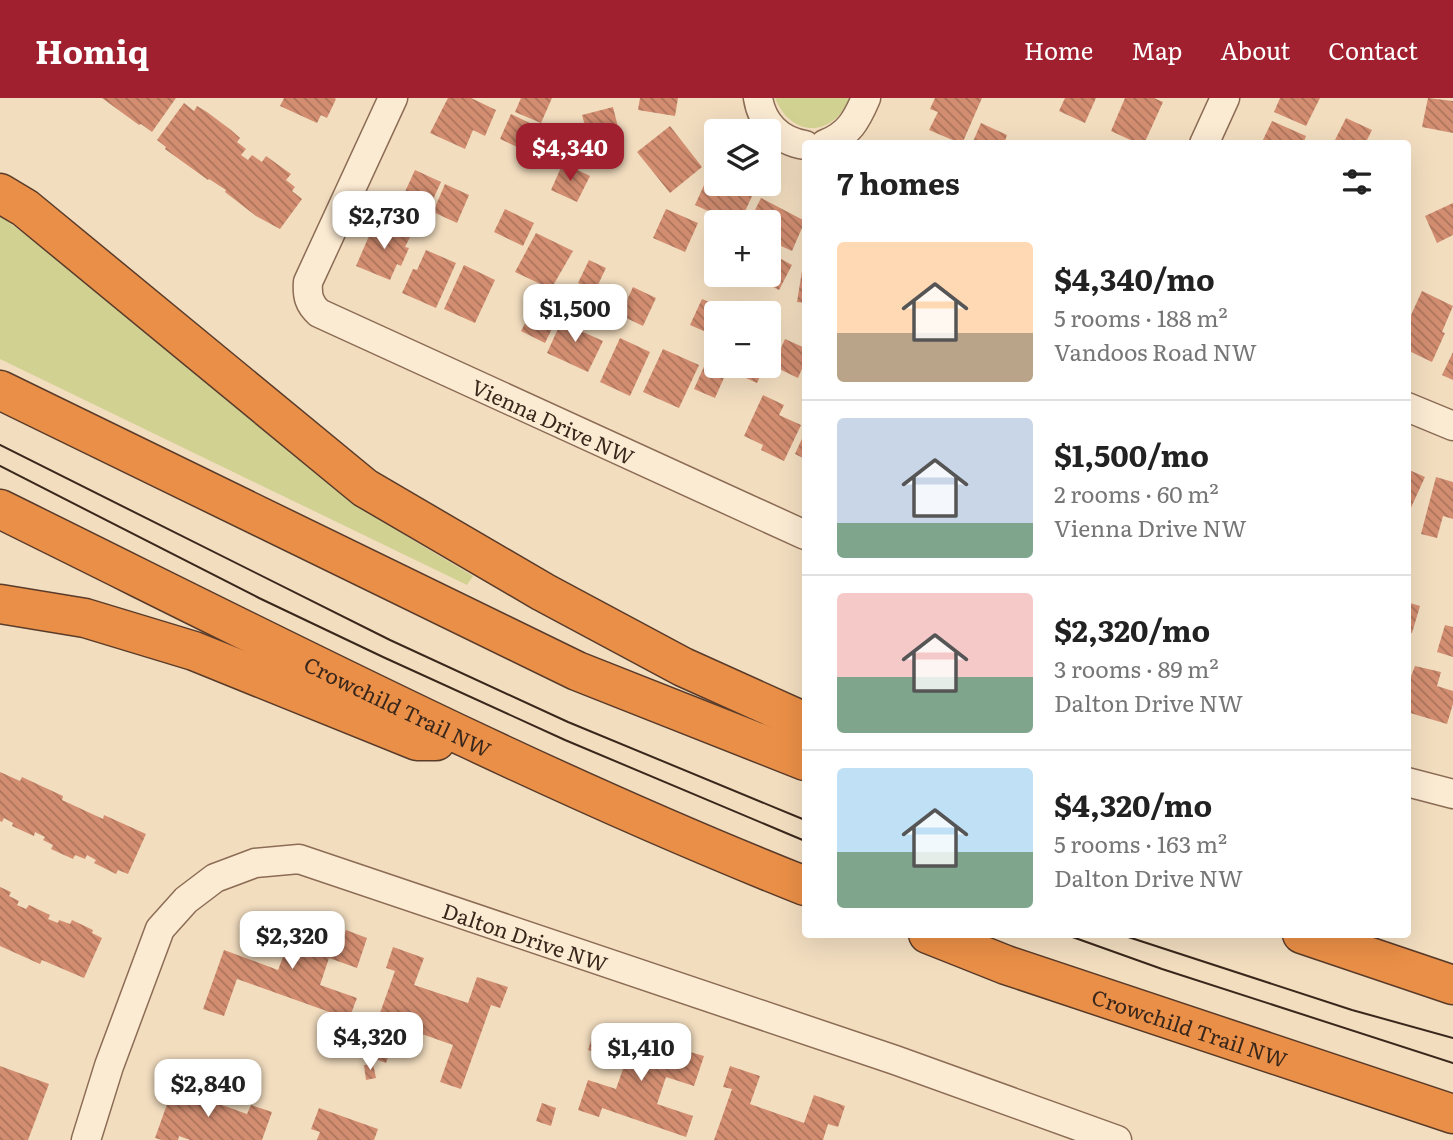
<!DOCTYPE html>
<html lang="en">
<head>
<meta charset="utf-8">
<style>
	body { margin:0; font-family:Literata,serif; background:#f6f6f6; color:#222; height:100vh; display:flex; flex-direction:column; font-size:26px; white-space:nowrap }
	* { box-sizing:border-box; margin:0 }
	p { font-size:23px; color:#767676 }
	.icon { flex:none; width:38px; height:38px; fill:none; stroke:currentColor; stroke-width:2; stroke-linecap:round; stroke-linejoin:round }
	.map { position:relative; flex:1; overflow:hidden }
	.panel { position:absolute; left:802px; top:42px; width:609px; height:798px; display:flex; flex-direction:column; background:#fff; border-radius:7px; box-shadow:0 7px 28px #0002 }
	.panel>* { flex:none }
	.buttons { position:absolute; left:704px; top:21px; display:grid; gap:14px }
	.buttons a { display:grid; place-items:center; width:77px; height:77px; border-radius:7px; background:#fff; box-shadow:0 7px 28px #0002; font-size:35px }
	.price { position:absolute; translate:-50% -60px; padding:0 16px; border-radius:14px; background:#fff; color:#222; font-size:23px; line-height:46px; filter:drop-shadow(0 2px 4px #0008) }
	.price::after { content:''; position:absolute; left:50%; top:42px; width:21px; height:16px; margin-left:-10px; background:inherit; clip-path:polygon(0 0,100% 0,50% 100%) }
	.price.current { background:#a12030; color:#fff }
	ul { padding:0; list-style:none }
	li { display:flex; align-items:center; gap:21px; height:175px; padding:0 35px }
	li+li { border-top:2px solid #e0e0e0 }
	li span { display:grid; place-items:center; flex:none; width:196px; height:140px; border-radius:7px; color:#555 }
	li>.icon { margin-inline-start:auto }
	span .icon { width:84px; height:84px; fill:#fffc; stroke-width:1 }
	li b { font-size:30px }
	h2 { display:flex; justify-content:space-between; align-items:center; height:84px; padding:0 35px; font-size:30px }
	header { display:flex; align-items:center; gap:42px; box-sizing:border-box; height:98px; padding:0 35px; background:#a12030; color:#fff }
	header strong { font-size:33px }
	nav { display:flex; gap:38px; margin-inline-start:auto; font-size:24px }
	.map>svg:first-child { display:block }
	.green { fill:#d1d192 }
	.building { fill:url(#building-back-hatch) }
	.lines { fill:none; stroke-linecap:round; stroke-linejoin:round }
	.minor-casing { stroke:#8c6c55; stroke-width:31 }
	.highway-casing { stroke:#593b2a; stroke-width:41 }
	.minor { stroke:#fcebd3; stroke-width:28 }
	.highway { stroke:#ea8f47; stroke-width:38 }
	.tram { stroke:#3a271b; stroke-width:2 }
	.labels { text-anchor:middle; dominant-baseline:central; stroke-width:5; stroke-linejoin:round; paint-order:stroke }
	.street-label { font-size:21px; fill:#3a271b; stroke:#f8e8cf }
</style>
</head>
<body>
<header>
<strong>Homiq</strong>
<nav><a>Home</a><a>Map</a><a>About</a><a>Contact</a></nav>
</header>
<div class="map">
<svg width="1453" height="1042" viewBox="0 0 1453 1042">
	<defs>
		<pattern id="building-back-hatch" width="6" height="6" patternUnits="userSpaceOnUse" patternTransform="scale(1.75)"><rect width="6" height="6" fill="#d38e71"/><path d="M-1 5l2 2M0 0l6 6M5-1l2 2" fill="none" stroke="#ac745c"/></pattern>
	</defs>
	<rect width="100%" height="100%" fill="#f2ddbf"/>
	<g class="green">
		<path d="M 775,0 L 850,0 C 833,39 792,41 775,0 Z"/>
		<polygon points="0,118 120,205 326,381 401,435 473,478 467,487 0,261"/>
	</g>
	<g class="building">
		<polygon points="102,0 176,0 152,34 141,26 139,27"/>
		<polygon points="284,0 334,0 336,1 327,20 321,17 317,25 280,8"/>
		<polygon points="448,0 471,0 496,12 485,38 473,32 465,51 430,35"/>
		<polygon points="521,0 552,0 541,25 515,14"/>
		<polygon points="640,0 678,0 675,18 638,12"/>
		<polygon points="935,0 982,0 962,46 929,32 938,14 930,11"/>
		<polygon points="1065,0 1096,0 1085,25 1059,13"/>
		<polygon points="1125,0 1154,0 1163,4 1144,46 1139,46 1111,33"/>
		<polygon points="1280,0 1320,0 1306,28 1274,14"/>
		<polygon points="1428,0 1453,3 1453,35 1422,29"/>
		<polygon points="184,5 194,13 197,8 207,14 231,32 240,40 237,44 246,51 241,57 248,62 252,57 262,64 266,58 291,76 286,82 295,89 292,93 302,101 280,131 256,118 225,94 226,92 209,81 208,82 165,51 166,49 157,42"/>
		<polygon points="613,9 620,37 590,45 582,17"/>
		<polygon points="511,16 538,29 526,53 500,41"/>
		<polygon points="1346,20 1372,32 1365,46 1334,44"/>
		<polygon points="1272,23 1306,38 1303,46 1261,46"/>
		<polygon points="981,25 1007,37 1004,46 972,46"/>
		<polygon points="670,28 702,69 670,95 637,54"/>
		<polygon points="563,65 590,78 577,104 551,92"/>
		<polygon points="415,72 441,84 430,108 404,96"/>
		<polygon points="709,76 716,79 716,86 731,86 753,96 740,124 732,124 695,107"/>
		<polygon points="445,86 469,97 457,125 433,114"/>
		<polygon points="761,100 805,123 792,153 768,142 768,124 749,124"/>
		<polygon points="1453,105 1453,137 1437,145 1425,118"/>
		<polygon points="505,111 534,125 523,148 494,134"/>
		<polygon points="666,111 698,125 685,154 653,140"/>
		<polygon points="375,124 410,139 405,149 409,150 401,168 397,166 390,182 356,168"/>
		<polygon points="536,135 573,153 551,191 515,174"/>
		<polygon points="426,152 456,165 436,210 402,195 413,171 417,172"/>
		<polygon points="774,157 792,167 779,192 761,183 764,177 768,177 768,168"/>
		<polygon points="589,162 606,170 595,193 578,185"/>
		<polygon points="464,167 495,182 475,225 444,211"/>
		<polygon points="802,173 805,173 805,205 797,204"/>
		<polygon points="556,189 569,196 545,245 521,233 531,214 535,216 546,193 553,196"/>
		<polygon points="633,189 656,200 643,228 620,217"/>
		<polygon points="1422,193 1453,208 1442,234 1445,235 1432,264 1407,252 1407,215 1411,217"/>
		<polygon points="702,201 727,212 725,215 716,215 715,238 690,227"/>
		<polygon points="568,216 585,224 581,233 603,243 588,274 547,255 561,224 564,225"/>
		<polygon points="620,240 650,254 630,298 600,284"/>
		<polygon points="785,241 805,250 805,264 798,280 773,268"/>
		<polygon points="663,251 699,267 679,310 643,294"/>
		<polygon points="1453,254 1453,282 1442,277"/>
		<polygon points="706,264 727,273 715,300 694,291"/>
		<polygon points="726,268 765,268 757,285 724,270"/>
		<polygon points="763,297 784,307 779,317 801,327 784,363 761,352 763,347 744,338"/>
		<polygon points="805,334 805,361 795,356"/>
		<polygon points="1407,371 1425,379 1409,414 1407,413"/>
		<polygon points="1436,379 1453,384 1453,421 1443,418 1437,440 1421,436"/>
		<polygon points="1407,504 1420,508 1412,535 1407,534"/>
		<polygon points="1445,527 1453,529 1453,559 1437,554"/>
		<polygon points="1415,568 1441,574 1437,588 1453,593 1453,606 1447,626 1407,614 1407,588"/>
		<polygon points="0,674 20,683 22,679 63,698 62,702 103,721 104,717 146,736 128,776 118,772 116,776 94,765 96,762 87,757 85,761 75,757 73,761 51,751 53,747 43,742 45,739 35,734 34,738 12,728 13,725 4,720 2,724 0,723"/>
		<polygon points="0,789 11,794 9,798 19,803 17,807 26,811 29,807 50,817 48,821 58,825 59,822 70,826 72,822 93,832 92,835 102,840 84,880 42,862 40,866 0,848"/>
		<polygon points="286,821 343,841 346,832 367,840 357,870 329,860 320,887 357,900 349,921 237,881 224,918 203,911 224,852 278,872 288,846 279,842"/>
		<polygon points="393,849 424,860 414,887 468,905 477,879 508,889 500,910 491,907 461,991 440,984 453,947 399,928 386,965 365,957 395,873 386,870"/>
		<polygon points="595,931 680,960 683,952 704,958 694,988 666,979 657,1006 693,1018 686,1039 602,1010 599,1019 578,1012 588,982 616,991 625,965 588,952"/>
		<polygon points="373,966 376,980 366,982 364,967"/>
		<polygon points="0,968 49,986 28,1042 0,1042"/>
		<polygon points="730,968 760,978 750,1006 804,1025 814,997 845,1008 838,1029 828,1026 823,1042 714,1042 732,991 723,989"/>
		<polygon points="176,981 197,988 194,997 247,1016 251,1007 272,1014 262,1042 190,1042 179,1038 178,1042 162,1042 155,1040"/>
		<polygon points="542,1005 556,1010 551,1028 536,1023"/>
		<polygon points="319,1010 378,1031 374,1042 317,1042 320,1034 311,1031"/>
	</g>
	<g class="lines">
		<defs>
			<g id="minor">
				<path id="s1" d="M 393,0 L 308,184 C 307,198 309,206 319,215 L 805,437"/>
				<path d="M 758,0 C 762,25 779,43 805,47"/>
				<path d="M 825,46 C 849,37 857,21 866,0"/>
				<polyline points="1204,46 1225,0"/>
				<polyline points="1407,309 1453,328"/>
				<polyline points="1407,684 1453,696"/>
				<path id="s2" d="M 86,1042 L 109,968 L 160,831 L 186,802 L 215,780 L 255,765 L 299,761 L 895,962 L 1117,1042"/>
			</g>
			<g id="highway">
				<polyline points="0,95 25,110 365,390 543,494 683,569 805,624"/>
				<polyline points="0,292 577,573 805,663"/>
				<path id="s3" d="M 0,411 C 266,542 530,679 805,788"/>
				<polyline points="0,506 85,520 194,553 417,643 436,643"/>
				<path id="s4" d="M 928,836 L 1006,867 L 1453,1016"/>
				<polyline points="1302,836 1453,887"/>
			</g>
		</defs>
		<use href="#minor" class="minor-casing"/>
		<use href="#highway" class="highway-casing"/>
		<use href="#minor" class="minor"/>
		<use href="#highway" class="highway"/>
		<g class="tram">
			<polyline points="0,347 390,542 568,624 805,722"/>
			<polyline points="0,368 259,500 383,559 565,642 805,743"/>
			<polyline points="1064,836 1162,871 1453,965"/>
			<polyline points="1119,836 1352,912 1453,940"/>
		</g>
	</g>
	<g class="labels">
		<g class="street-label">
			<text stroke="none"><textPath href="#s1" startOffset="495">Vienna Drive NW</textPath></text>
			<text stroke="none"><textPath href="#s3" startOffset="444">Crowchild Trail NW</textPath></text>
			<text stroke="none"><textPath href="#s2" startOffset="625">Dalton Drive NW</textPath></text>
			<text stroke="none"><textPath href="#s4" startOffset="278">Crowchild Trail NW</textPath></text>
		</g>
	</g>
</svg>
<div class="buttons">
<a><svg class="icon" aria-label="layers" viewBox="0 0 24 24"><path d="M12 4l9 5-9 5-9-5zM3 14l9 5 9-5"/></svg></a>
<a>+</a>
<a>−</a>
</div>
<b class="price current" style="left:570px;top:85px">$4,340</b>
<b class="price" style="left:384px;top:153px">$2,730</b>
<b class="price" style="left:575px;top:246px">$1,500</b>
<b class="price" style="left:292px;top:873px">$2,320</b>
<b class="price" style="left:370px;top:974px">$4,320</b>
<b class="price" style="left:641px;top:985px">$1,410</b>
<b class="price" style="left:208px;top:1021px">$2,840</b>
<section class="panel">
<h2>7 homes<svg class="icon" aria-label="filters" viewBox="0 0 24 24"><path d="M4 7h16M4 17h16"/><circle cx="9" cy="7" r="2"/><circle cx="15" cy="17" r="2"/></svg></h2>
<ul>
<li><span style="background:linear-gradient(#ffd9b3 65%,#b9a48a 0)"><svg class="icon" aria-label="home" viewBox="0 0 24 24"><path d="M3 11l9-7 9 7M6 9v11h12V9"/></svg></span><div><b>$4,340/mo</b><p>5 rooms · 188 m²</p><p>Vandoos Road NW</p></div></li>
<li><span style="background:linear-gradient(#c9d6e8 75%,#7fa58c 0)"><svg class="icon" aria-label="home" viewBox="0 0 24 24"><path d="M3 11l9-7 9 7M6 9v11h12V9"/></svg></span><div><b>$1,500/mo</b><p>2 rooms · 60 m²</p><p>Vienna Drive NW</p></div></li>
<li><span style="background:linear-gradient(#f6c9c9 60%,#7fa58c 0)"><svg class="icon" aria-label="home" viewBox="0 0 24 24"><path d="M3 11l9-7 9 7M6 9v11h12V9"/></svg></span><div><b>$2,320/mo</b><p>3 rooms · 89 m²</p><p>Dalton Drive NW</p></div></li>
<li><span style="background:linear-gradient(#bfe0f5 60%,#7fa58c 0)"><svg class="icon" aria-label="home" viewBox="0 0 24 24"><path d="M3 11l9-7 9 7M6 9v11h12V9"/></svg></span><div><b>$4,320/mo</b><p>5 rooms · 163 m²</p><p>Dalton Drive NW</p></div></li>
</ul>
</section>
</div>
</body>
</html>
